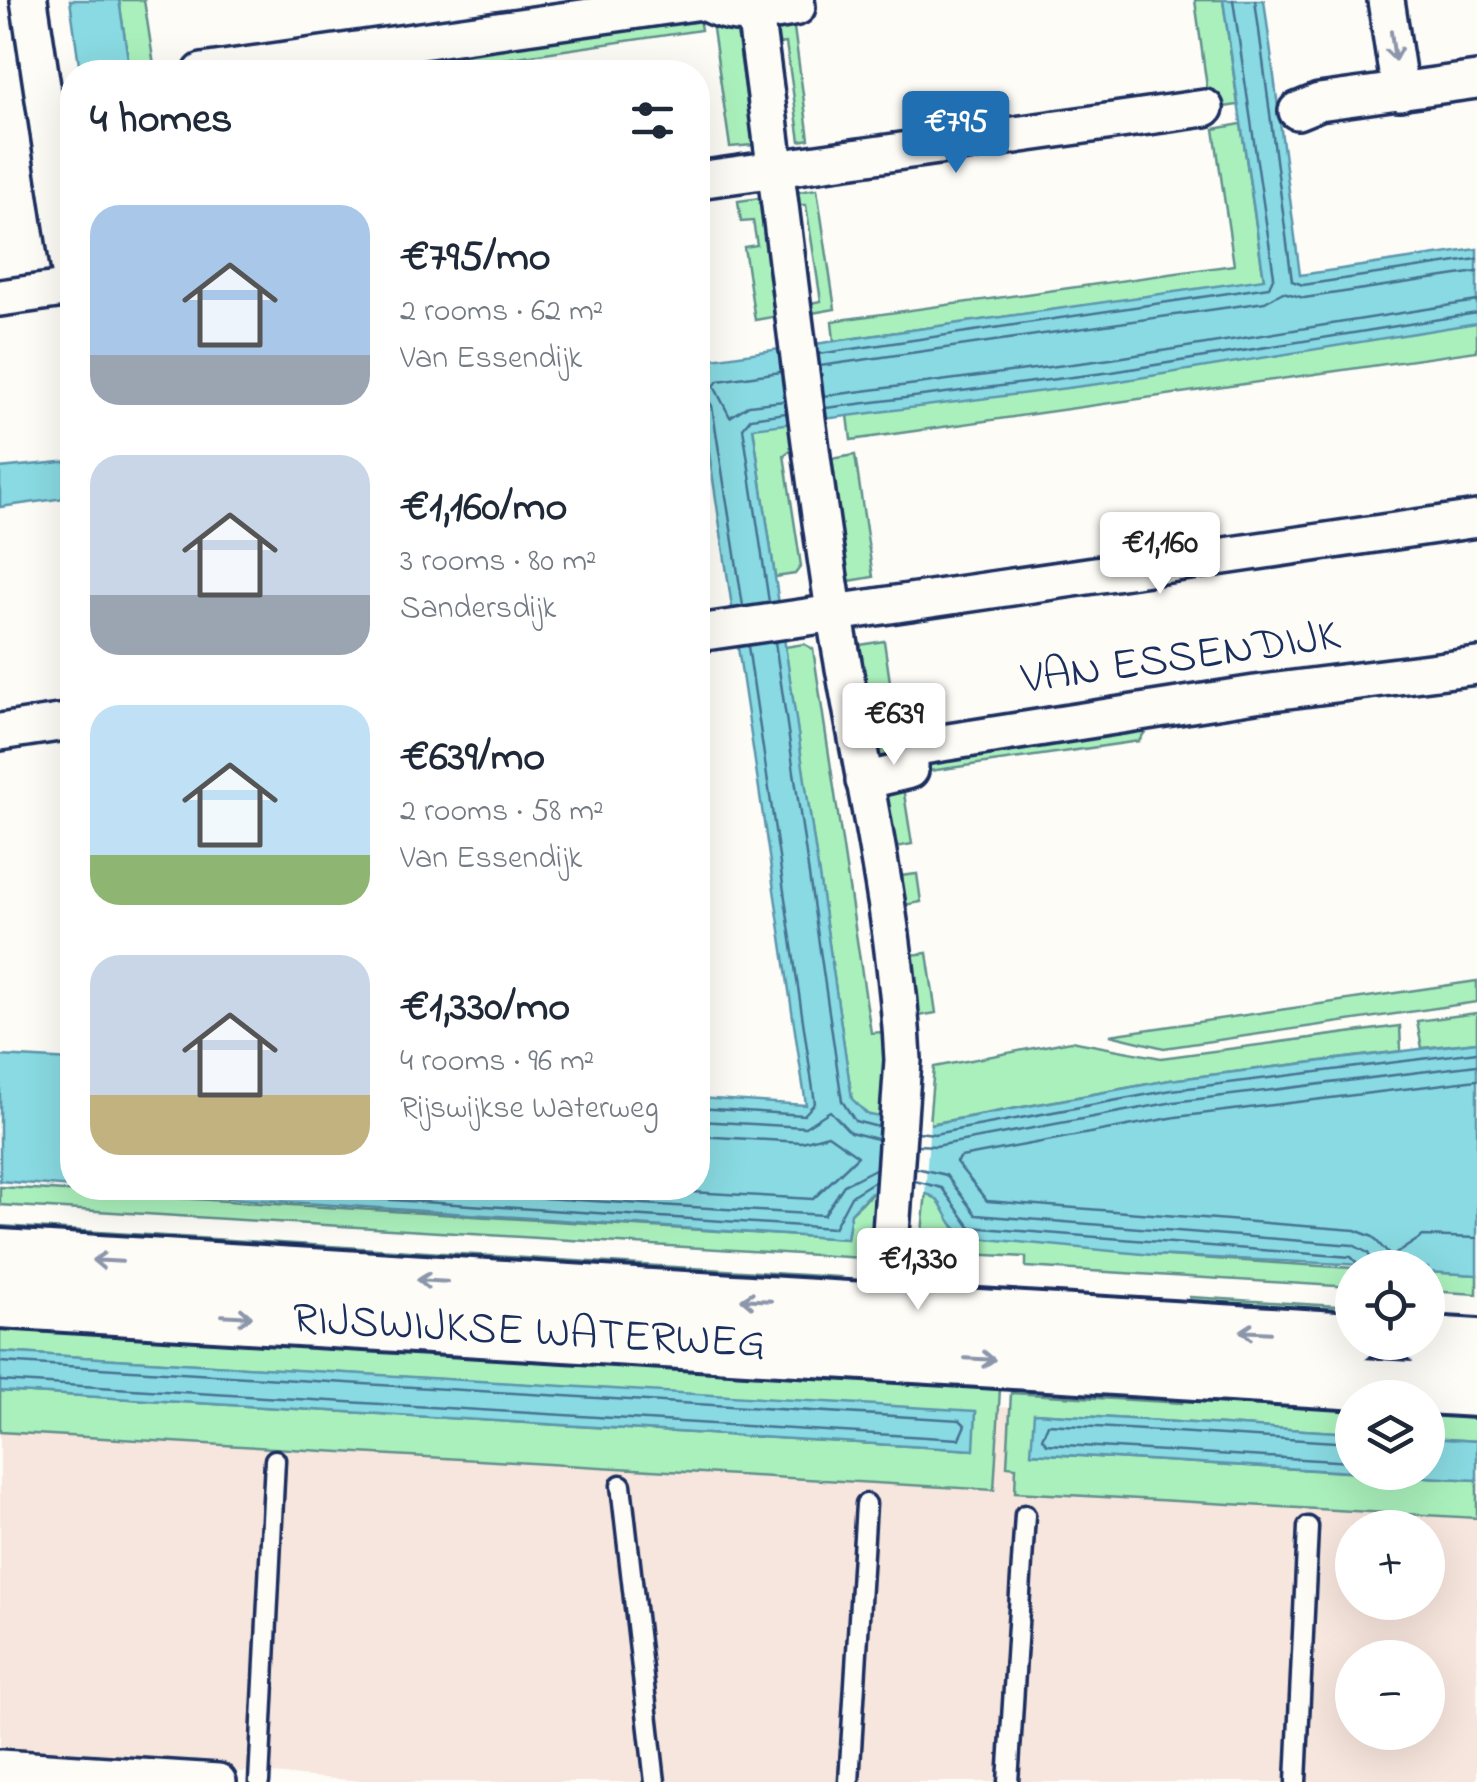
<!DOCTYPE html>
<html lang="en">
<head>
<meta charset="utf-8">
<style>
	body { margin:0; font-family:"Indie Flower",sans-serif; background:#f6f6f7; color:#1f2937; height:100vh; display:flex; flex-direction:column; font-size:38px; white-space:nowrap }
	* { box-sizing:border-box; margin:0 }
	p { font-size:32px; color:#747a83 }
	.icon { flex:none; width:55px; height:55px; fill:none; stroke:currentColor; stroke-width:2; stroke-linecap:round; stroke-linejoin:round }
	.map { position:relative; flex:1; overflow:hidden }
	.panel { position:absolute; left:60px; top:60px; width:650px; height:1140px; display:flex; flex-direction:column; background:#fff; border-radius:40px; box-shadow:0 10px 40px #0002 }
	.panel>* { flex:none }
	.buttons { position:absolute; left:1335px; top:1250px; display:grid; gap:20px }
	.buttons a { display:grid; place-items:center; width:110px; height:110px; border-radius:50%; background:#fff; box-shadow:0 10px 40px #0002; font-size:50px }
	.price { position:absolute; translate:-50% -85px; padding:0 22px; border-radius:10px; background:#fff; color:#222; font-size:32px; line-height:65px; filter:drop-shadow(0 2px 5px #0008) }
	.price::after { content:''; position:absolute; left:50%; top:60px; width:30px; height:22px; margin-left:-15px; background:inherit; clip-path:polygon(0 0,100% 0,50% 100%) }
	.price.active { background:#1f6fb2; color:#fff }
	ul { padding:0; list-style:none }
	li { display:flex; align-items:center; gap:30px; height:250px; padding:0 30px }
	li span { display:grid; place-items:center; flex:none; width:280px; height:200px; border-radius:30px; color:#555 }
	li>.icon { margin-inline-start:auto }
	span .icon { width:120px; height:120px; fill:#fffc; stroke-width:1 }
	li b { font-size:42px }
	h2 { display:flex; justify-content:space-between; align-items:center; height:120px; padding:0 30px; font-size:42px }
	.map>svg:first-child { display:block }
	.built { fill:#f7e6dd; fill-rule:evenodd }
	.green { fill:#aaf0bc; stroke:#62908d; stroke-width:2.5 }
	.water { fill:#89dae2; stroke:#5d96ad; stroke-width:2.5 }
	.pier { fill:#fdfcf7 }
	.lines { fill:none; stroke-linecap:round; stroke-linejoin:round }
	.shore { stroke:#477393; stroke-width:2.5 }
	.lane-casing { stroke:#1b2f5e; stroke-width:25 }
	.street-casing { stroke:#1b2f5e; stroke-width:42 }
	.secondary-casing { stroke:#1b2f5e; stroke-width:58 }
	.lane { stroke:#fdfcf7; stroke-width:18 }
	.street { stroke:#fdfcf7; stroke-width:35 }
	.secondary { stroke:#fdfcf7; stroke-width:50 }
	.oneway { stroke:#8c96aa }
	.labels { text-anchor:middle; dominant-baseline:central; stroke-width:8; stroke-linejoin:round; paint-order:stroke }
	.street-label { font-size:45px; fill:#1b2f5e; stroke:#fdfcf7 }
</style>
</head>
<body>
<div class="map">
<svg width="1477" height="1782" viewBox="0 0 1477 1782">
	<rect width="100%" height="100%" fill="#fdfcf7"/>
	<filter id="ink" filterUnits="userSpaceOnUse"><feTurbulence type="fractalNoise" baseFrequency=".01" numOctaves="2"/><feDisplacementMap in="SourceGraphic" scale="20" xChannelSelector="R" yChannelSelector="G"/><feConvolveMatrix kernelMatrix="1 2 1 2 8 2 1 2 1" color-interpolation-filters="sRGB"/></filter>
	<g filter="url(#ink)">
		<path class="built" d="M 0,1374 L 1352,1419 L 1352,1472 L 1428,1472 L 1428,1421 L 1477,1423 L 1477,1782 L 375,1782 L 0,1753 ZM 1352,1528 L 1428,1528 L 1428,1602 L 1352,1602 ZM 1352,1658 L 1428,1658 L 1428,1732 L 1352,1732 Z"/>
		<g class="green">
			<polygon points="119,0 144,0 155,72 130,72"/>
			<polygon points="1195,0 1223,0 1238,105 1210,109"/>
			<polygon points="697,7 701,30 415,72 228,72"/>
			<polygon points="792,13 809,139 800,141 786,43 771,45 767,16"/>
			<polygon points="736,25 753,145 730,147 713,29"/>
			<polygon points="1241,124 1264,280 834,341 832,321 1234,265 1214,129"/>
			<polygon points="817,189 835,309 812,313 810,303 821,301 806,205 794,205 792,193"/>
			<polygon points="761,198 778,316 755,320 744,247 757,245 753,221 741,222 738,201"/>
			<polygon points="1477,322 1477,351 851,440 848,415"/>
			<polygon points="790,423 795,447 784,455 801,566 795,574 775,577 753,427"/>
			<polygon points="855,455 873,577 849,581 830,459"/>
			<polygon points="884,641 902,764 878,767 860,645"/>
			<polygon points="804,644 813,649 871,1033 882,1032 886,1054 880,1118 860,1112 852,1100 785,647"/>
			<polygon points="1155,716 1139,741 929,771 926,751"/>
			<polygon points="902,781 912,844 896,847 900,876 917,874 921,902 899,906 880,784"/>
			<polygon points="927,953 936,1013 913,1017 904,956"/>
			<polygon points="1477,981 1477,1002 1164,1048 1110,1035"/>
			<polygon points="1477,1013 1477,1042 1422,1048 1417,1021"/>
			<polygon points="1400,1026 1401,1051 1170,1080 929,1124 934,1067 1071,1041 1161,1058"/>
			<polygon points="0,1187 847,1239 851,1213 875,1191 874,1231 863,1258 0,1205"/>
			<polygon points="926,1191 942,1201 954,1227 1153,1255 1352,1268 1352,1287 1026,1267 1026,1257 927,1252 921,1244"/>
			<polygon points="0,1226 839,1277 829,1283 0,1247"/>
			<polygon points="1428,1272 1477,1275 1477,1294 1428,1291"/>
			<polygon points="1190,1297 1352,1307 1352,1328 1188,1318"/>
			<polygon points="0,1312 1001,1372 994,1490 0,1432 0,1391 973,1450 976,1412 0,1352"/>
			<polygon points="1184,1383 1352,1398 1352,1433 1035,1413 1032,1453 1477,1480 1477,1518 1015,1492 1016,1467 1007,1466 1011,1393 1182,1403"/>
			<polygon points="1428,1398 1477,1401 1477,1441 1428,1438"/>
		</g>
		<g class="water">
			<polygon points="70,0 119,0 130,72 80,72"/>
			<path d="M 1223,0 L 1264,0 L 1300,275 L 1477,249 L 1477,323 L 1114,382 L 753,428 L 852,1099 L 868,1115 L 932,1124 L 1170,1080 L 1477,1042 L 1477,1275 L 1428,1272 L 1428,1268 L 1153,1255 L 966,1237 C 933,1214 955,1191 901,1191 C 889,1191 879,1190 869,1194 L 851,1213 L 847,1239 L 76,1188 L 698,1188 L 698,1098 L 806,1105 L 702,405 L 698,405 L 698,361 L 1264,279 Z"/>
			<polygon points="72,461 72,497 0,507 0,468"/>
			<polygon points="0,1056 72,1060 72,1187 0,1181"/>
			<polygon points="0,1352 976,1411 974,1450 0,1391"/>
			<polygon points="1034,1413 1352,1433 1352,1472 1031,1453"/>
			<polygon points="1428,1438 1477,1441 1477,1480 1355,1473 1428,1472"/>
		</g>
		<polygon class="pier" points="880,1112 930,1119 925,1196 875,1197"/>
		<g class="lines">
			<g class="shore">
				<polyline points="1255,0 1292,281 1303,285 1477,259"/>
				<polyline points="819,354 1269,287 1274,276 1233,0"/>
				<polyline points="820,366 1265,302 1283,292 1304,298 1477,272"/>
				<polyline points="781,372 718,381 714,386 730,417 749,405 784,401"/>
				<polyline points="698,396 707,398 712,406 743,606"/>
				<polyline points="824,396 1111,359 1477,301"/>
				<polyline points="826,408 1112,372 1477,313"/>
				<polyline points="769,602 743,428 751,418 786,413"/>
				<polyline points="775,642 842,1101 855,1121 878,1127"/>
				<polyline points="1477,1080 1176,1117 961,1157 956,1162 987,1201 1355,1230 1373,1237 1391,1257 1423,1236 1477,1238"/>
				<polyline points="698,1108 804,1115 815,1103 748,646"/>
				<polyline points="698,1121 805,1127 830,1111 850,1132 877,1139"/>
				<polyline points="918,1132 934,1134 1172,1090 1477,1052"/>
				<polyline points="917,1145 936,1146 1174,1102 1477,1065"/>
				<polyline points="916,1168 946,1175 976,1215 1353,1245 1368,1253 1375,1268"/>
				<polyline points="915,1181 942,1188 970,1227 1351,1257 1362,1268"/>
				<polyline points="202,1188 834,1228 851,1196 875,1181"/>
				<polyline points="377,1188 824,1215 844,1185 875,1169"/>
				<polyline points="619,1188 813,1199 858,1156 828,1135 802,1142 698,1136"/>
				<polyline points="0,1362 960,1420 965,1425 959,1439 0,1381"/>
				<polyline points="1352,1443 1048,1424 1042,1438 1047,1444 1352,1462"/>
			</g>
			<defs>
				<g id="lane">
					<polyline points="621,1485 655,1782"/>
					<polyline points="259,1782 275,1460"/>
					<polyline points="849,1782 866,1504"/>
					<polyline points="1008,1782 1025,1515"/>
					<polyline points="1296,1782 1308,1527"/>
				</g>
				<g id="street">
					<polyline points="29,0 72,285"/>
					<path d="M 753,0 C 782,203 802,407 834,610 C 858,760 896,909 903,1060 L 884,1333"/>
					<polyline points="1386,0 1400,92"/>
					<path d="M 202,72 L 702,1 C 734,20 762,14 797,7 L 796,0"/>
					<polyline points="1297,111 1319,102 1477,80"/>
					<polyline points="698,180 1205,108"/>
					<polyline points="0,298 72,288"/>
					<polyline points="698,633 1477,519"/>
					<polyline points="0,732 72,721"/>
					<polyline points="864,781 910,770 910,748 1255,694 1477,666"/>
					<polyline points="0,1768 218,1782"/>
				</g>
				<g id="secondary">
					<polyline points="0,1255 1352,1338"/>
					<polyline points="0,1302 1477,1391"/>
					<polyline points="1428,1342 1477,1345"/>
				</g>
			</defs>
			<use href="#lane" class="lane-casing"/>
			<use href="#street" class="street-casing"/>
			<use href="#secondary" class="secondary-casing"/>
			<use href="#lane" class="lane"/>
			<use href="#street" class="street"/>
			<use href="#secondary" class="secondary"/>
		</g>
		<defs><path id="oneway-shaft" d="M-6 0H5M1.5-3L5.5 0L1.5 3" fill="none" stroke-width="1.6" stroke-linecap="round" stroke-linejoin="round" transform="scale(2.5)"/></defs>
		<g class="oneway">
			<use href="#oneway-shaft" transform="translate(1393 46) rotate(82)"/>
			<use href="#oneway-shaft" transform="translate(107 1261) rotate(-177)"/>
			<use href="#oneway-shaft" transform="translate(432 1281) rotate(-177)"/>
			<use href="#oneway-shaft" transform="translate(756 1300) rotate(-177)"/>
			<use href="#oneway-shaft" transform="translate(237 1316) rotate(3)"/>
			<use href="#oneway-shaft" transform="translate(1255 1332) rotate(-177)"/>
			<use href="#oneway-shaft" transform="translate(980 1359) rotate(3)"/>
		</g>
	</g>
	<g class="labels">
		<g class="street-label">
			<text transform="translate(1181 659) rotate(-8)">VAN ESSENDIJK</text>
			<text transform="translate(529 1333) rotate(3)">RIJSWIJKSE WATERWEG</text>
		</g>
	</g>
</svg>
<div class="buttons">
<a><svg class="icon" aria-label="locate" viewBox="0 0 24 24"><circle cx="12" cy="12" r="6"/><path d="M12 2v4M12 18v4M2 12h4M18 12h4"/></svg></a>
<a><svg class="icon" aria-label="layers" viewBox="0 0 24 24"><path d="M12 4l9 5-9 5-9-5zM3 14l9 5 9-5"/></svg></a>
<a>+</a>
<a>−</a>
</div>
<b class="price active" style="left:956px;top:176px">€795</b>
<b class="price" style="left:1160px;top:597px">€1,160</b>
<b class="price" style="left:894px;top:768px">€639</b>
<b class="price" style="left:918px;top:1313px">€1,330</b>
<section class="panel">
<h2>4 homes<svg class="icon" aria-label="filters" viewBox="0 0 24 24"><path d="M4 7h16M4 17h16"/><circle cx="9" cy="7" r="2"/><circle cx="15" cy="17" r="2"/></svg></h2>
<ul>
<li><span style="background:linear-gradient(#a9c7e8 75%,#9aa5b1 0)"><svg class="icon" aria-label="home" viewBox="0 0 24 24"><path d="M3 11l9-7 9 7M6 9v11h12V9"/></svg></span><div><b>€795/mo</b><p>2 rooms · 62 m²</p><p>Van Essendijk</p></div></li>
<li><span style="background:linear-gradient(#c9d6e8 70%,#9aa5b1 0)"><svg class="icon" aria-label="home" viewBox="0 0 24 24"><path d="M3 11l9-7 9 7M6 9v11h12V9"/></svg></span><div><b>€1,160/mo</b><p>3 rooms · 80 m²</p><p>Sandersdijk</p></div></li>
<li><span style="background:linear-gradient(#bfe0f5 75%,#8fb573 0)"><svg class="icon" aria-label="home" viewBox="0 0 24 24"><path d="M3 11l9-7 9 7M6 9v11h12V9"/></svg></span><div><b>€639/mo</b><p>2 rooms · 58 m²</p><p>Van Essendijk</p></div></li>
<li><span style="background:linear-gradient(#c9d6e8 70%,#c2b280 0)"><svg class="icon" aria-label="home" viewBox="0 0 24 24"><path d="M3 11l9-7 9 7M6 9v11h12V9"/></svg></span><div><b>€1,330/mo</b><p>4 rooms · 96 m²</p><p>Rijswijkse Waterweg</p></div></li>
</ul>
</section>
</div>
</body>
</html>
